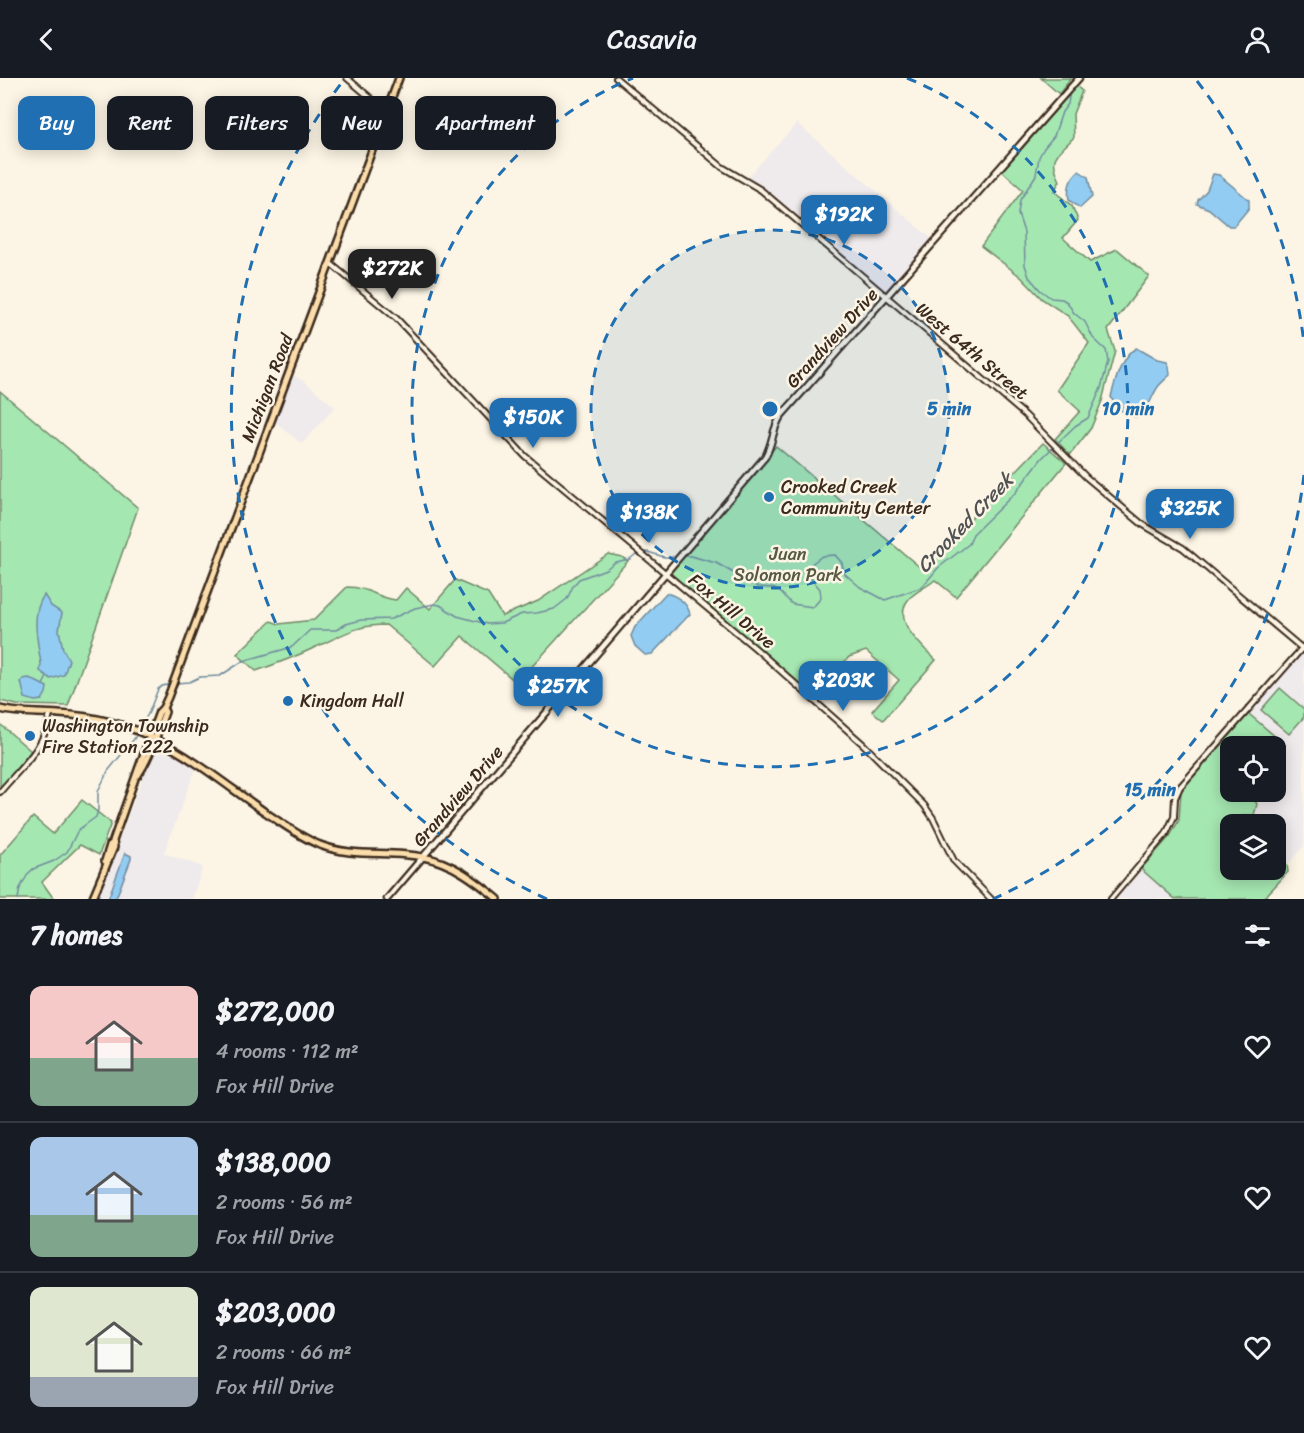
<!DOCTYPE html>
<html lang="en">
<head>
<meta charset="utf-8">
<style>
	body { margin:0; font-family:Sriracha,sans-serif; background:#242831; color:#f1f3f6; height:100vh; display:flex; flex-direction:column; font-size:22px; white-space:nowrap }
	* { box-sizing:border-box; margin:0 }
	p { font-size:20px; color:#9ea1a6 }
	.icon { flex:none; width:33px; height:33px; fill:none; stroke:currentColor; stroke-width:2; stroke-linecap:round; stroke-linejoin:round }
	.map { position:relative; height:821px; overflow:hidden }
	.drawer { display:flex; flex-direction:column; background:#171b24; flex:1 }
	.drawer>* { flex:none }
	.banner { position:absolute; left:18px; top:18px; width:600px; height:54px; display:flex; gap:12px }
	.fabs { position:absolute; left:1220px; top:658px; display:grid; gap:12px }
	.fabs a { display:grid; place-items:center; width:66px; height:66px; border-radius:12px; background:#171b24; box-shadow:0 3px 15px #0003; font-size:30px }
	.price { position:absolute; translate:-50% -51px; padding:0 14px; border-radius:12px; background:#1f6fb2; color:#fff; font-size:20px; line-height:39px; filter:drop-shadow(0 2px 3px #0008) }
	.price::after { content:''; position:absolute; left:50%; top:36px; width:18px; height:14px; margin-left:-9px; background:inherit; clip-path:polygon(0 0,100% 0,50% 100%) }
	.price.current { background:#222; color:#fff }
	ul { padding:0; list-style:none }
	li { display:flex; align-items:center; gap:18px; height:150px; padding:0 30px }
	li+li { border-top:2px solid #363941 }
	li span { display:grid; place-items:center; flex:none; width:168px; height:120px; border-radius:12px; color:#555 }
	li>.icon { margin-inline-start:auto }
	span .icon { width:72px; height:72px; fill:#fffc; stroke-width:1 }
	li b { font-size:26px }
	h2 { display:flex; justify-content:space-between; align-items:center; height:72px; padding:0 30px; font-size:26px }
	.chip { padding:0 21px; border-radius:12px; background:#171b24; box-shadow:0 3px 15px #0003; font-size:21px; line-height:54px }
	.chip.current { background:#1f6fb2; color:#fff }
	header { display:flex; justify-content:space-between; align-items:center; height:78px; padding:0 30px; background:#171b24; font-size:27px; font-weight:600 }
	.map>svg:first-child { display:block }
	.built { fill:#efeaec; fill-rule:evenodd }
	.green { fill:#a5e7b1; stroke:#708868; stroke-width:1.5 }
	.water { fill:#93ccf2; stroke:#708b9d; stroke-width:1.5 }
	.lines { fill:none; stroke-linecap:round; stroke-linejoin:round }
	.stream { stroke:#708b9d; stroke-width:1.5 }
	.tertiary-casing { stroke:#3b2a1e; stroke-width:8 }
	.secondary-casing { stroke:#3b2a1e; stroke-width:9 }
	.primary-casing { stroke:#3b2a1e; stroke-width:10 }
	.tertiary { stroke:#fcf5e5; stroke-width:4 }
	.secondary { stroke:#fcf5e5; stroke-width:4.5 }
	.primary { stroke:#fbddab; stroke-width:5 }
	.ring { fill:none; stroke:#1f6fb2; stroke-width:3; stroke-dasharray:10 8 }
	.poi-dot { fill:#1f6fb2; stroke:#fcf5e5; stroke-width:2 }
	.labels { text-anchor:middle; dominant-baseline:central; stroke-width:5; stroke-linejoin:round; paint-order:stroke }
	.street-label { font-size:18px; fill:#3b2a1e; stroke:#fcf5e5 }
	.poi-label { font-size:18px; fill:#3b2a1e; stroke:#fcf5e5; text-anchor:start }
	.park-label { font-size:18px; fill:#565943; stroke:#fcf5e5 }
	.water-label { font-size:20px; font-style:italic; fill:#515253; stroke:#fcf5e5 }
	.centre { fill:#1f6fb2; stroke:#fcf5e5; stroke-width:3 }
	.ring-label { font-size:18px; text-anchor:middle; font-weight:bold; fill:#1f6fb2; stroke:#fcf5e5; stroke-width:5; stroke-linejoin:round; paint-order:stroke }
</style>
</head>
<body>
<header><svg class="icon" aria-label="back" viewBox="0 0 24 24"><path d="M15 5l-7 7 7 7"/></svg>Casavia<svg class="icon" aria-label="person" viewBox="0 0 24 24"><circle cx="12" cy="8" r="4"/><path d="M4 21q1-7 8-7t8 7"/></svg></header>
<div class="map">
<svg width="1304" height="821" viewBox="0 0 1304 821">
	<rect width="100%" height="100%" fill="#fcf5e5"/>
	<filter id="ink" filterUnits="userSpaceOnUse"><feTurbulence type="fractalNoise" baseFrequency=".0167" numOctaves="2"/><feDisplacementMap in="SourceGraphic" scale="12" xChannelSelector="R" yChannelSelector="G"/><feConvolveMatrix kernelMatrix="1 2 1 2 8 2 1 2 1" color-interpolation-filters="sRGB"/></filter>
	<g filter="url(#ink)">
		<g class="built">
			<polygon points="797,45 933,162 886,215 761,109 749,102 748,99"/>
			<polygon points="291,296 305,304 335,329 302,366 274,343"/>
			<path d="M 1302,575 L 1304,576 L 1304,768 L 1257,821 L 1116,821 L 1170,758 L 1179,742 L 1181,713 ZM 1230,669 L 1275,669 L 1275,714 L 1230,714 ZM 1230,747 L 1275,747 L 1275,792 L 1230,792 Z"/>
			<polygon points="155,667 196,690 164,775 203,789 192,821 97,821"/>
		</g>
		<g class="green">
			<polygon points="1041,0 1071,0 1059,16"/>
			<path d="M 1076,8 L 1082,13 L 1073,36 L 1074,59 C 1057,78 1048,77 1060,103 L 1054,113 L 1072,128 L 1078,142 L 1063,160 L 1090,184 L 1117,171 L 1149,198 L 1108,252 L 1115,273 L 1102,323 L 1091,350 L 1070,377 L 1055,361 L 1080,333 L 1057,312 L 1089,265 L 1068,238 L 1042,221 L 1021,199 L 981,168 L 1023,112 L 1002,93 Z"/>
			<polygon points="0,313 138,430 68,628 17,627 0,623"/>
			<path d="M 1043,365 L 1066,385 L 956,519 L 935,502 C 927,509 914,514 908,522 C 892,544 922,568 936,582 L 883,642 L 872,633 L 899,602 L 866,573 L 849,579 L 813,618 L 672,498 L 671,494 L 776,368 L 922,491 Z"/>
			<path d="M 608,476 L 622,479 L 628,483 L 517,605 L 462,558 L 435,588 L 386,547 C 355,547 343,557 316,569 C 297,578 276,586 256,593 L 237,576 L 271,543 L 279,546 L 314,542 L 347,509 C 369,509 377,520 396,522 L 406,510 L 430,531 L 455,502 L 488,516 L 502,538 L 538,523 Z"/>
			<polygon points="1280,610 1304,631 1304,639 1289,656 1261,632"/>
			<polygon points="1249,636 1285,667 1275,678 1275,669 1230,669 1230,714 1249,714 1257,726 1254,737 1243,737 1239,747 1230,747 1230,792 1275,792 1275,777 1287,787 1288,794 1263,821 1175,821 1141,791 1170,758 1179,742 1181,713"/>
			<polygon points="0,646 31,673 0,711"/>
			<polygon points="82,722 111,745 99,777 80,767 42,804 54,821 0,821 0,777 33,739 53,756"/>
		</g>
		<g class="water">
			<path d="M 1079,93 L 1088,99 L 1092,119 L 1080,130 L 1069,122 C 1067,110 1070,100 1079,93 Z"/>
			<polygon points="1213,96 1219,97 1249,122 1249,130 1234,148 1229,148 1209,131 1197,126 1198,122 1207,112"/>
			<path d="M 1136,270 L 1157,282 L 1167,284 L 1169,288 L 1170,297 C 1165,302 1159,306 1156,312 C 1150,322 1148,335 1135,339 L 1116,330 L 1111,319 C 1115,303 1121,279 1136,270 Z"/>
			<path d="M 666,515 C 677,518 687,524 690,536 L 652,576 L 645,577 L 635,568 L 631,558 L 635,549 Z"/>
			<path d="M 44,517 L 51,528 L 62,535 L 59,552 L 63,571 L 69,582 L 64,597 L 51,601 L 40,593 L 41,586 C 38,564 30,537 44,517 Z"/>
			<polygon points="29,600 47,609 46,615 42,622 35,623 25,620 21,604 23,601"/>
			<polygon points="125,775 131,778 131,781 116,820 108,821"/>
		</g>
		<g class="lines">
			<g class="stream">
				<polyline points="683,478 691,478 716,485 758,509 772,510 779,513 792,526 813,529 821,520 820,511 809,498 810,487 822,478 835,477 842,485 844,495 860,509 885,522 922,509 938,490 969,466 973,456 1015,415 1042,380 1075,348 1088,340 1101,310 1108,284 1106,272 1093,260 1085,244 1074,235 1067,224 1062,221 1051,220 1040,212 1029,199 1025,187 1024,154 1018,136 1020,122 1036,97 1039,79 1044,70 1054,58 1062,34 1068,26 1070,13"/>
				<polyline points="176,605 189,604 200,599 220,598 243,583 292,569 310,552 336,552 346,546 361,542 391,541 415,530 434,526 440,527 457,538 487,546 502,545 522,536 537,535 554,531 567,521 573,508 579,501 606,491 615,484 630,481 637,475 648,474 664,479 678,479"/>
				<polyline points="43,607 47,599"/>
				<polyline points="18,821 20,810 28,796 33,791 54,783 67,774 78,752 96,739 98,732 98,713 108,693 134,661 149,634 158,611 162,608 171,606"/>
			</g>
			<defs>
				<g id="tertiary">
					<polyline points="347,0 386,33"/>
					<polyline points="616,0 722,89 761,112 887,219 1025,337 1086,399 1142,446 1183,470 1304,572"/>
					<polyline points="330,185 397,241 525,378 755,570 863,666 924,727 933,740 954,783 991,821"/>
					<path d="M 0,714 C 21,689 45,670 50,636"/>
					<polyline points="1111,821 1166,756 1174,739 1175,720 1180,709 1304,568"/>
				</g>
				<path id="secondary" d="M 387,821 L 765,379 C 773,366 772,351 781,338 L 1079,0"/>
				<g id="primary">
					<path d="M 0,631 C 19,636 39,634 59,636 C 92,638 126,646 155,661 C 194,680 230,710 265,734 C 283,746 300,759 320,767 C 353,780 389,772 423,779 C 452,784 476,803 498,821"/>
					<path d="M 138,697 C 151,678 157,655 165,634 L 163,630"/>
					<polyline points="105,783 110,767 113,765"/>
					<path d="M 93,819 L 114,769 L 113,763 C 128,720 143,677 159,634 L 163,630 L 168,619 L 399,0"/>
				</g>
			</defs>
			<use href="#tertiary" class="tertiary-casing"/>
			<use href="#secondary" class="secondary-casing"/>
			<use href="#primary" class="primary-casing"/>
			<use href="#tertiary" class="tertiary"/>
			<use href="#secondary" class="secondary"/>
			<use href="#primary" class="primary"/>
		</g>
	</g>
	<circle cx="770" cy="331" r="179" fill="#1f6fb2" fill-opacity=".12"/>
	<g class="ring">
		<circle cx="770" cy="331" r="179"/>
		<path d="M907 0A358 358 0 1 1 633 0"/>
		<path d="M1304 397A538 538 0 0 1 993 821M547 821A538 538 0 0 1 343 3M1197 3A538 538 0 0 1 1304 265"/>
	</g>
	<g class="poi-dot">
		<circle cx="769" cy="419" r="6"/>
		<circle cx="288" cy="623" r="6"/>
		<circle cx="30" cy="658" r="6"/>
	</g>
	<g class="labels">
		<g class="street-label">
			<text transform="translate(832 260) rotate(-48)">Grandview Drive</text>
			<text transform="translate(972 273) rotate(40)">West 64th Street</text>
			<text transform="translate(267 310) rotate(-69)">Michigan Road</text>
			<text transform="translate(732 533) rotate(40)">Fox Hill Drive</text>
			<text transform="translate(458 718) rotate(-49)">Grandview Drive</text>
		</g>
		<g class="poi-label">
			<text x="781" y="409">Crooked Creek<tspan x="781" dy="21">Community Center</tspan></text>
			<text x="300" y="623">Kingdom Hall</text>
			<text x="42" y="648">Washington Township<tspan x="42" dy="21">Fire Station 222</tspan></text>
		</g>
		<g class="park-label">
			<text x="788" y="476">Juan<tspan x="788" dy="21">Solomon Park</tspan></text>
		</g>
		<g class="water-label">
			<text transform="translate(965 445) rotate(-46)">Crooked Creek</text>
		</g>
	</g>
	<circle cx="770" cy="331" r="9" class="centre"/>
	<g class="ring-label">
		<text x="949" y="337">5 min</text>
		<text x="1128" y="337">10 min</text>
		<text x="1150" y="718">15 min</text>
	</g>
</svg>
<div class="fabs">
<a><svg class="icon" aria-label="locate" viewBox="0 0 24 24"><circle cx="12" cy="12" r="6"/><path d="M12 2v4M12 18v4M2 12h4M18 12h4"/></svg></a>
<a><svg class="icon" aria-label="layers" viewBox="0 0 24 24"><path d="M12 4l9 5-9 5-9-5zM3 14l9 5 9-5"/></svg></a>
</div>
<b class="price" style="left:844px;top:168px">$192K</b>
<b class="price current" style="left:392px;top:222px">$272K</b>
<b class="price" style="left:533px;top:371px">$150K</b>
<b class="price" style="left:1190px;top:462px">$325K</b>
<b class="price" style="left:649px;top:466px">$138K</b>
<b class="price" style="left:843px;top:634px">$203K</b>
<b class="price" style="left:558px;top:640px">$257K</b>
<div class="banner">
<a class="chip current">Buy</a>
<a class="chip">Rent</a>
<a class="chip">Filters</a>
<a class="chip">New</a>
<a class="chip">Apartment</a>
</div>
</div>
<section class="drawer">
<h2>7 homes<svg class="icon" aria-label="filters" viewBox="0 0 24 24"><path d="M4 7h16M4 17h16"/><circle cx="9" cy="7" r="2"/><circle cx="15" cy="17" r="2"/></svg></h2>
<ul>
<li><span style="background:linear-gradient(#f6c9c9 60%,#7fa58c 0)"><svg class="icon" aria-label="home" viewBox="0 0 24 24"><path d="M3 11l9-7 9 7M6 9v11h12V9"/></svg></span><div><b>$272,000</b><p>4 rooms · 112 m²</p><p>Fox Hill Drive</p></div><svg class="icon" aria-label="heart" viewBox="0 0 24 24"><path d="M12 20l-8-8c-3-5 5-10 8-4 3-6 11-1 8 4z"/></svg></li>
<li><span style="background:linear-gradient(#a9c7e8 65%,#7fa58c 0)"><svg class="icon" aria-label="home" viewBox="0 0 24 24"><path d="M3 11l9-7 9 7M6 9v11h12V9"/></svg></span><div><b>$138,000</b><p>2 rooms · 56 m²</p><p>Fox Hill Drive</p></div><svg class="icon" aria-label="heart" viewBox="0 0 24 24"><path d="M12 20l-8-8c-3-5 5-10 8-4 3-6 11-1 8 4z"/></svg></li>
<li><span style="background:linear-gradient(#dfe7d0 75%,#9aa5b1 0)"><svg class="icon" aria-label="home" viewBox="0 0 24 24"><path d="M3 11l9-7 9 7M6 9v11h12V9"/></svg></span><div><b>$203,000</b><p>2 rooms · 66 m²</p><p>Fox Hill Drive</p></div><svg class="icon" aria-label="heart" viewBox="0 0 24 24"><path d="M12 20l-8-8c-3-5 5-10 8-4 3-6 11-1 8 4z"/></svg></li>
</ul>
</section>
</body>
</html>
